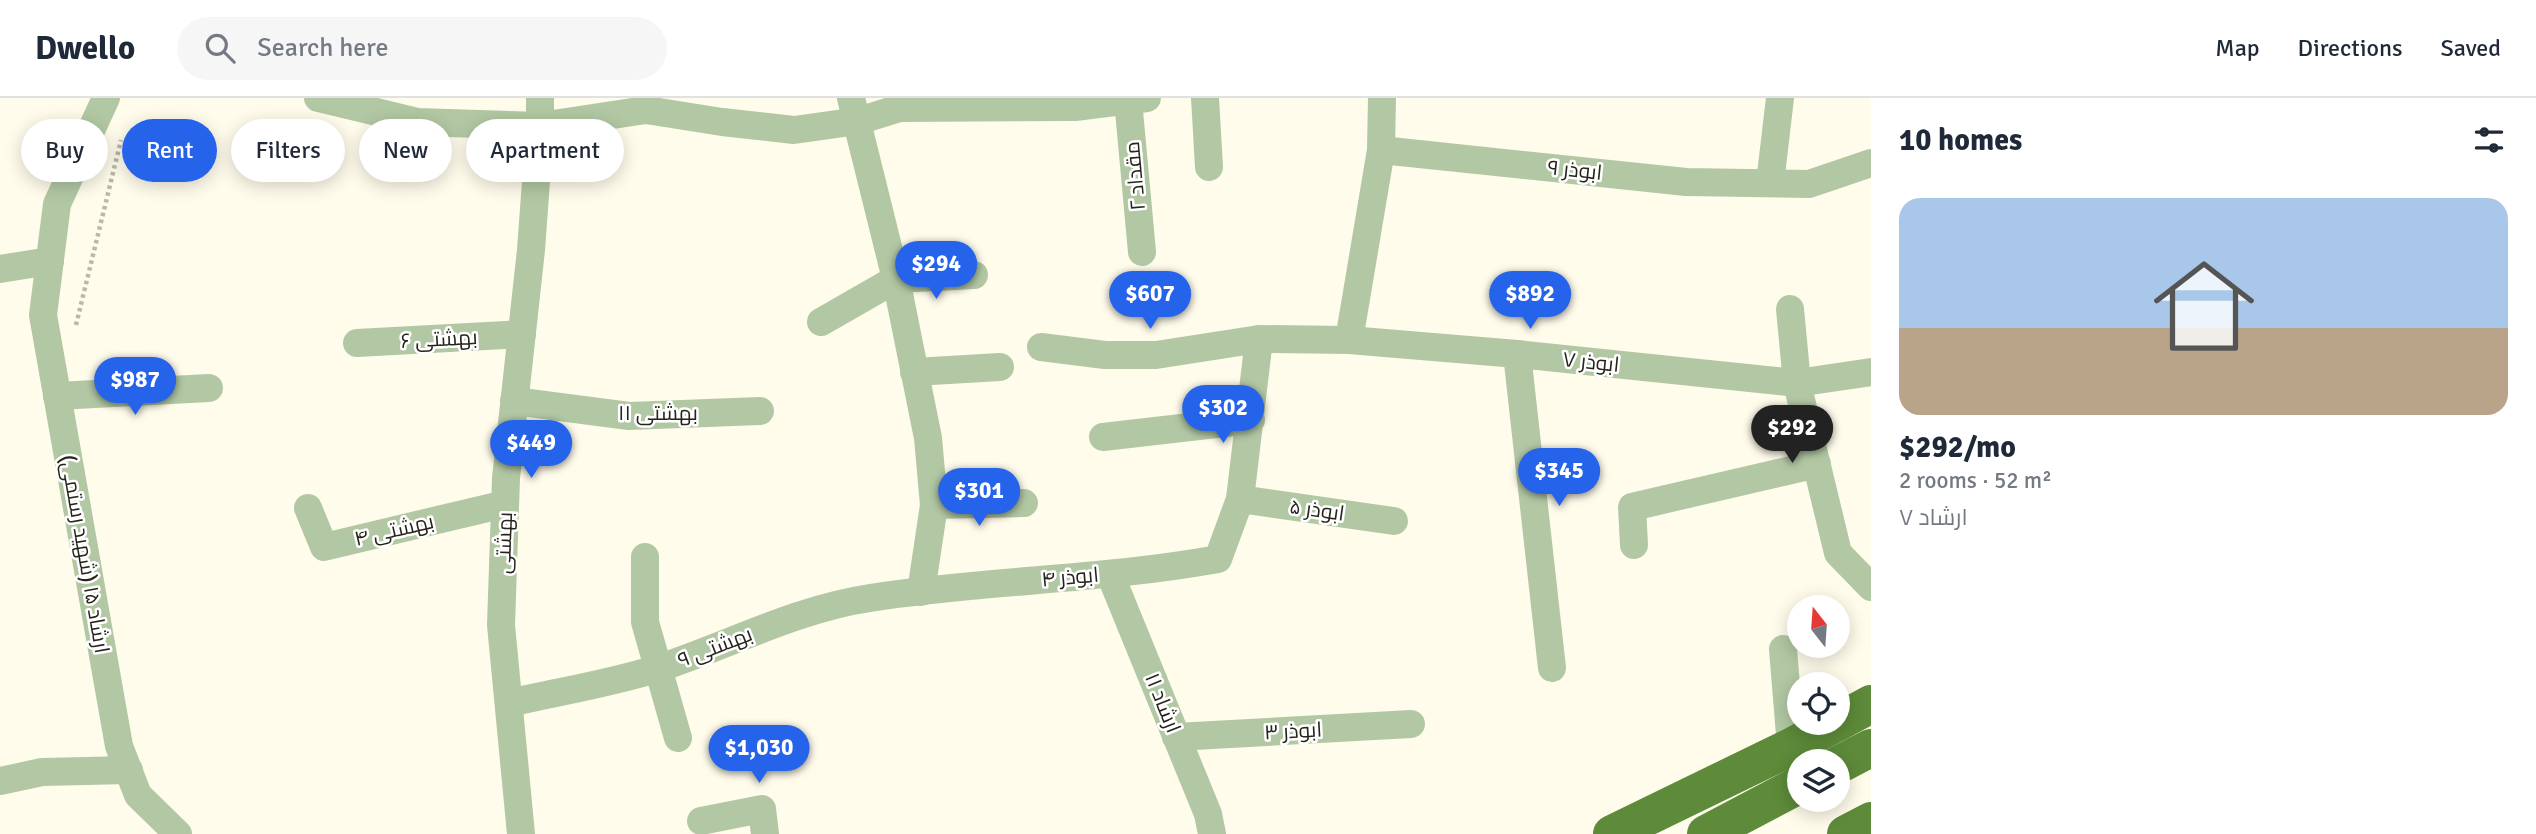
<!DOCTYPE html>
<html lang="en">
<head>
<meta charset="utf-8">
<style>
	body { margin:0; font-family:Signika,Cairo,sans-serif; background:#f6f6f7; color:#1f2937; height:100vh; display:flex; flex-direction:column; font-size:26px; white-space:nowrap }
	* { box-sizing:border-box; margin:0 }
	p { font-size:23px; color:#747a83 }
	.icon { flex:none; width:38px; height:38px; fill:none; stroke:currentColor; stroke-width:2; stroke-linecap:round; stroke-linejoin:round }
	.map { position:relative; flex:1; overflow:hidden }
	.panel { display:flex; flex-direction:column; background:#fff; width:665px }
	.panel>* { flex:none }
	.banner { position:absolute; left:21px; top:21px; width:665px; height:63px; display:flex; gap:14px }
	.needle { width:46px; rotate:343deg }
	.tools { position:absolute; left:1787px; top:497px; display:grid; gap:14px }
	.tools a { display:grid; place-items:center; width:63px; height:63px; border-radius:50%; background:#fff; box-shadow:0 4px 18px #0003; font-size:35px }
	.price { position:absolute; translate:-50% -60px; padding:0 16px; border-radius:24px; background:#2563eb; color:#fff; font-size:23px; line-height:46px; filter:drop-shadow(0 2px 4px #0008) }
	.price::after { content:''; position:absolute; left:50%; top:42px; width:21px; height:16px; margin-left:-10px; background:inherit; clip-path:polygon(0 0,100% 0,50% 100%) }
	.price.active { background:#222; color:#fff }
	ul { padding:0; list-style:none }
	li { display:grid; align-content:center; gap:14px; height:371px; padding:0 28px }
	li+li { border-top:2px solid #e0e1e3 }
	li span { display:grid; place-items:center; height:217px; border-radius:21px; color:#555 }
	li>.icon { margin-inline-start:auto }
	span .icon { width:126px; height:126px; fill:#fffc; stroke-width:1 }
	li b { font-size:30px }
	h2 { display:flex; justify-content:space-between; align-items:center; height:84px; padding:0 28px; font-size:30px }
	.tag { padding:0 24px; border-radius:32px; background:#fff; box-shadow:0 4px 18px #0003; font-size:24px; line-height:63px }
	.tag.active { background:#2563eb; color:#fff }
	header { display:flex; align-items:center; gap:42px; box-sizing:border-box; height:98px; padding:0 35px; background:#fff; border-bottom:2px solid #e0e1e3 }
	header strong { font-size:33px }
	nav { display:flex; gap:38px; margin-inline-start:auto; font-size:24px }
	.search { width:490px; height:63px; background:#f6f6f7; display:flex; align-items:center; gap:18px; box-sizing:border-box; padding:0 24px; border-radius:38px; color:#747a83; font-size:26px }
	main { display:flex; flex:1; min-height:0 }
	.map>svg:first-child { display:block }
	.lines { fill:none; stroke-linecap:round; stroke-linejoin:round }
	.path { stroke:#bbb8aa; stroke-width:4.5; stroke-dasharray:3.5 3.5; stroke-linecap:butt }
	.minor { stroke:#b2c8a4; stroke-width:28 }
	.highway { stroke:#5d8b3a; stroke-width:38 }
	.labels { text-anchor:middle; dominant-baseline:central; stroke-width:5; stroke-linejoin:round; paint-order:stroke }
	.street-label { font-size:21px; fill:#26241b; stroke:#fff }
</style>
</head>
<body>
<header>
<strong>Dwello</strong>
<div class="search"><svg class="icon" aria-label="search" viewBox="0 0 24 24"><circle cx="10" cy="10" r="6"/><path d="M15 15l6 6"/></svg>Search here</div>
<nav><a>Map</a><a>Directions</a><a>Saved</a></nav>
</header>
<main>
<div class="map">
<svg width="1871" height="736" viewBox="0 0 1871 736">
	<rect width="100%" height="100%" fill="#fffcec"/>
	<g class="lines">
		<polyline class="path" points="76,227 121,42"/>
		<g class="minor">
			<polyline points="106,0 57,106 43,217 119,648 138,697 178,736"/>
			<polyline points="318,0 418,24 540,28 646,12 722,24 794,32 858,23 900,10 1075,9 1147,0"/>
			<polyline points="851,0 896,181 928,340 934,407 921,494"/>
			<polyline points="1205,0 1209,69"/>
			<polyline points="1128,2 1142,154"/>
			<polyline points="1381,52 1686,84 1809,86 1871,65"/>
			<polyline points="1770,85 1780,0"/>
			<polyline points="0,171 50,163"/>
			<polyline points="1790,211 1797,285 1838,455 1871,489"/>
			<polyline points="821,224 896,181 974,177"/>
			<polyline points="1349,242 1381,52 1382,0"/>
			<polyline points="357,245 522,236"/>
			<polyline points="1041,249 1105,257 1156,257 1259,241 1349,242 1517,256 1797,285 1871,274"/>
			<polyline points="1517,256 1552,570"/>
			<polyline points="914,274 1000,269"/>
			<polyline points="57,298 209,290"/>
			<polyline points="514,303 629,318 760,313"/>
			<polyline points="1103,339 1251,322"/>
			<polyline points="1240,401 1394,423"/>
			<polyline points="934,407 1024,405"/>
			<polyline points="308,410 324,449 505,406"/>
			<polyline points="1634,447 1632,409 1817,366"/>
			<polyline points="645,459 645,524 678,640"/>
			<polyline points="1110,476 1208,716 1212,736"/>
			<polyline points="1783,551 1791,649"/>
			<path d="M 509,605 C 557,594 613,585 659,570 C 729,547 796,511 870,500 C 985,482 1103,482 1218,461 L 1240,401 L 1259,241"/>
			<polyline points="1176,639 1411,626"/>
			<polyline points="0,683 42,674 129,672"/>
			<polyline points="701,723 762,711 765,736"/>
			<polyline points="521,736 501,527 506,380 531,152 540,28 540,0"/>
		</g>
		<g class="highway">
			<polyline points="1838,624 1871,606"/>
			<polyline points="1838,667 1871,650"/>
			<polyline points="1612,736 1791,649 1836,625"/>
			<polyline points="1706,736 1799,687"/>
			<polyline points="1846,736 1871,723"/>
		</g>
	</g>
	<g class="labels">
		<g class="street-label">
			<text transform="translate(1575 72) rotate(6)">ابوذر ۹</text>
			<text transform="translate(1135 78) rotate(-95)">مقداد ۲</text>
			<text transform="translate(439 241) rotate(-3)">بهشتی ۶</text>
			<text transform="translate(1591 264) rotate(6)">ابوذر ۷</text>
			<text x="658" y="315">بهشتی ۱۱</text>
			<text transform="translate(1317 412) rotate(8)">ابوذر ۵</text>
			<text transform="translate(394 432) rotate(-13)">بهشتی ۴</text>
			<text transform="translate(504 445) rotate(-88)">بهشتی</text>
			<text transform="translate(85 456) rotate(80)">ارشاد ۱۵ (شهید رستمی)</text>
			<text transform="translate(1070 479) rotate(-5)">ابوذر ۴</text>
			<text transform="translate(715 549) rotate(-21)">بهشتی ۹</text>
			<text transform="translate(1163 605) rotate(68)">ارشاد ۱۱</text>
			<text transform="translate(1293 633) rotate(-3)">ابوذر ۳</text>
		</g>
	</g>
</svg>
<div class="tools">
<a><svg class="needle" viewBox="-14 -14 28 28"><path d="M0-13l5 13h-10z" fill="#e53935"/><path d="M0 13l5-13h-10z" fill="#747a83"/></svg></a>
<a><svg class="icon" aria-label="locate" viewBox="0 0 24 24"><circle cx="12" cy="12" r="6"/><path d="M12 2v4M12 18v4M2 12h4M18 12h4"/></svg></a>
<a><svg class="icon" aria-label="layers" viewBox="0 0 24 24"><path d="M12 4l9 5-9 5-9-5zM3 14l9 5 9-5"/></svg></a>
</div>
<b class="price" style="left:936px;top:203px">$294</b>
<b class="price" style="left:1150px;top:233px">$607</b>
<b class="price" style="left:1530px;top:233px">$892</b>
<b class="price" style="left:135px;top:319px">$987</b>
<b class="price" style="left:1223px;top:347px">$302</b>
<b class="price active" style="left:1792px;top:367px">$292</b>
<b class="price" style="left:531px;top:382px">$449</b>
<b class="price" style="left:1559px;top:410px">$345</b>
<b class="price" style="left:979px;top:430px">$301</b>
<b class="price" style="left:759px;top:687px">$1,030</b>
<div class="banner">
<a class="tag">Buy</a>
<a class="tag active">Rent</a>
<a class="tag">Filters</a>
<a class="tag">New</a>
<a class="tag">Apartment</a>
</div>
</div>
<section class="panel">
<h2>10 homes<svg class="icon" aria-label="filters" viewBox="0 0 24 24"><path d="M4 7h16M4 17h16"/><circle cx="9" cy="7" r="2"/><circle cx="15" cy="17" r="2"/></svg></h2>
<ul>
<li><span style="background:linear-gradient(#a9c7e8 60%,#b9a48a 0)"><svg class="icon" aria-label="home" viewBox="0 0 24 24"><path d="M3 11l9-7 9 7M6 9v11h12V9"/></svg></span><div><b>$292/mo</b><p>2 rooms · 52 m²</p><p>ارشاد ۷</p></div></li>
</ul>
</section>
</main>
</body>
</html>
